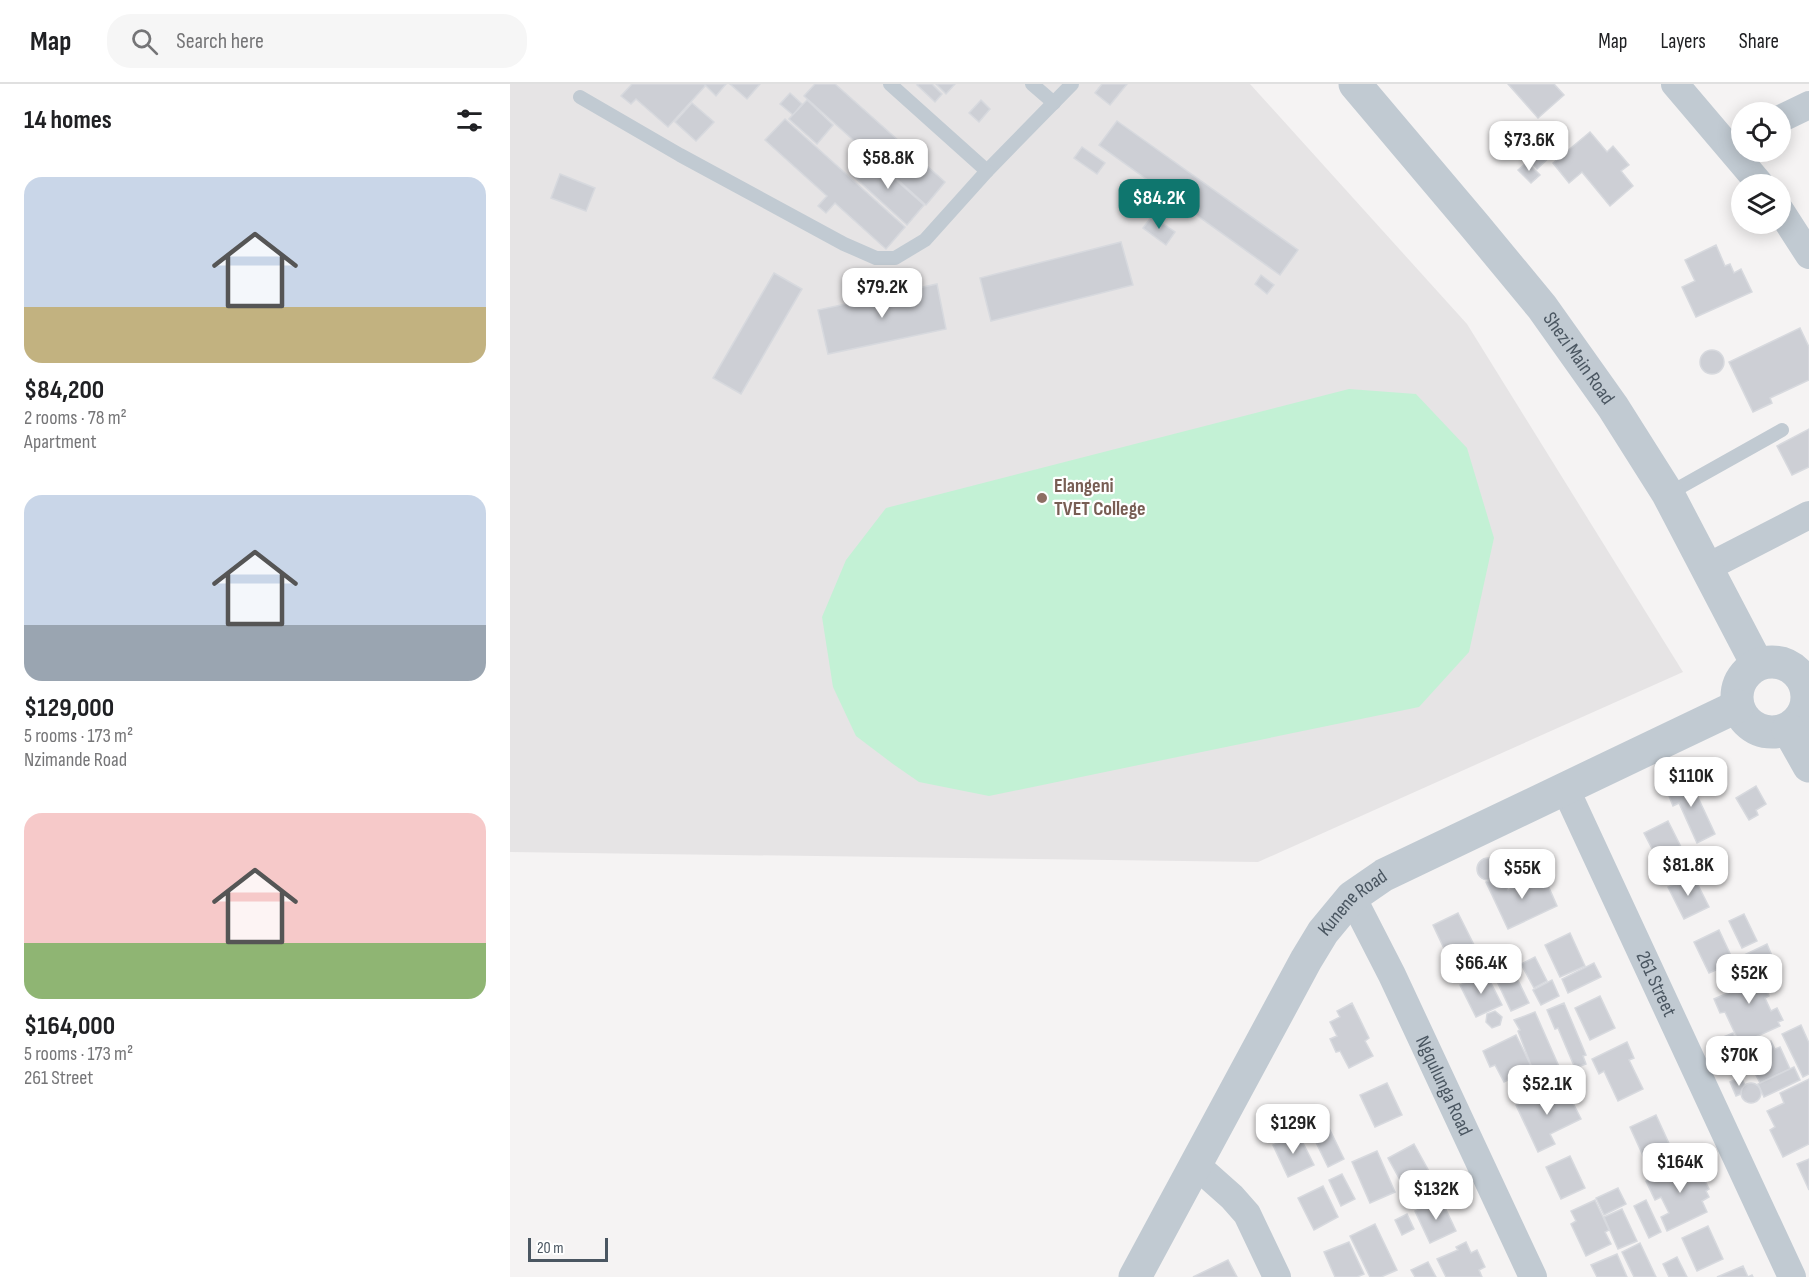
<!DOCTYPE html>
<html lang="en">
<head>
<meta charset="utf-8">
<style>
	body { margin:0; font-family:"Sofia Sans Condensed",sans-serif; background:#f6f6f6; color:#202124; height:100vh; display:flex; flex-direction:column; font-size:22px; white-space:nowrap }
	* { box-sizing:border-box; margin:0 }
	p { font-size:20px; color:#757577 }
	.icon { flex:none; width:33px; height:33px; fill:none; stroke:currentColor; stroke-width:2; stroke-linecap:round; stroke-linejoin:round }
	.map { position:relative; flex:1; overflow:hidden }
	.details { display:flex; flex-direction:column; background:#fff; width:510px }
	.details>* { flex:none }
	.buttons { position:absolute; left:1221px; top:18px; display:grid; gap:12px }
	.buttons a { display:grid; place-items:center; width:60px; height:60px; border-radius:50%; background:#fff; box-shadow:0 3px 15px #0003; font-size:30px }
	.scale { position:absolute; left:18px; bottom:15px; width:80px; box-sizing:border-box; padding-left:6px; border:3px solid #4a5661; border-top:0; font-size:16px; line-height:21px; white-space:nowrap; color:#4a5661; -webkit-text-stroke:4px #fff; paint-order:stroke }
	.price { position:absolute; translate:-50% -51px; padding:0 14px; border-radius:12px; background:#fff; color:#222; font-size:20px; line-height:39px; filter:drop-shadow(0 2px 3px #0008) }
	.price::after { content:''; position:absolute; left:50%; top:36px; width:18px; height:14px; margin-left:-9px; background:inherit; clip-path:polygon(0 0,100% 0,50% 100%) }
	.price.current { background:#0f766e; color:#fff }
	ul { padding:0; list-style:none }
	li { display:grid; align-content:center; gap:12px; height:318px; padding:0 24px }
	li span { display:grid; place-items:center; height:186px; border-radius:18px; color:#555 }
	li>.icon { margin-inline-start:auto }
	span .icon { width:108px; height:108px; fill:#fffc; stroke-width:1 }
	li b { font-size:26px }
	h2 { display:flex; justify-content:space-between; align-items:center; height:72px; padding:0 24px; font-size:26px }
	header { display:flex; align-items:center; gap:36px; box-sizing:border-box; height:84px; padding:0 30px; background:#fff; border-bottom:2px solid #e0e0e0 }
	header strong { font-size:28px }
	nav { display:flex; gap:33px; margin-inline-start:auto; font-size:21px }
	.search { width:420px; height:54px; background:#f6f6f6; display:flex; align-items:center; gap:15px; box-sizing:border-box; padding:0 21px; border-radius:24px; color:#757577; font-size:22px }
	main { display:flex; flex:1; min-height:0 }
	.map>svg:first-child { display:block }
	.education { fill:#e6e4e5 }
	.green { fill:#c3f1d5 }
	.building { fill:#cdcfd5; stroke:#d7d9de; stroke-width:1.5 }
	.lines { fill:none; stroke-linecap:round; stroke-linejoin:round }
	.service { stroke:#c1cad2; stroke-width:14 }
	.minor { stroke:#c1cad2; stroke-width:28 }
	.tertiary { stroke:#c1cad2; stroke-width:33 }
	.education-dot { fill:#8d6e63; stroke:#fff; stroke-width:2 }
	.labels { text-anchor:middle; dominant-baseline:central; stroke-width:4.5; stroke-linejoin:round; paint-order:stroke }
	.street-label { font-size:20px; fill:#4a5661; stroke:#fff }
	.education-label { font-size:20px; font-weight:bold; fill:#785e54; stroke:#fff; text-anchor:start }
</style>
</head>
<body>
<header>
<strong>Map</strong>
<div class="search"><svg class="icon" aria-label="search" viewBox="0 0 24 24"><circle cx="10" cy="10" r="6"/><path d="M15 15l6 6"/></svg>Search here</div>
<nav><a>Map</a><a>Layers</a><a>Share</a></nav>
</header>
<main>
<section class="details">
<h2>14 homes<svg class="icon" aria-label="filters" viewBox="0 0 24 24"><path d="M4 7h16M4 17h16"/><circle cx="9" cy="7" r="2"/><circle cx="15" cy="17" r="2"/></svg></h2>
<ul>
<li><span style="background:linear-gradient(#c9d6e8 70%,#c2b280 0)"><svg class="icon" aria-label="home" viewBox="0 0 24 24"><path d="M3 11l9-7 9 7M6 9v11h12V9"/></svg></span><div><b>$84,200</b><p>2 rooms · 78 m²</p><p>Apartment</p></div></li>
<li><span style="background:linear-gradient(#c9d6e8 70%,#9aa5b1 0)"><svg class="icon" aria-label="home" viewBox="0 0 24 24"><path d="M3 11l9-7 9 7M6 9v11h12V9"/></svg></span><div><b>$129,000</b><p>5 rooms · 173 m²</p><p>Nzimande Road</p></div></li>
<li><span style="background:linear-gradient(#f6c9c9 70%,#8fb573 0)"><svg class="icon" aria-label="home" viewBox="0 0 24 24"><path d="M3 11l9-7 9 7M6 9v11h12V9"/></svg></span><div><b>$164,000</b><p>5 rooms · 173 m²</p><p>261 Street</p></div></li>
</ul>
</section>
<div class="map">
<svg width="1299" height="1193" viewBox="0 0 1299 1193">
	<rect width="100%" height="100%" fill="#f5f3f3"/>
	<polygon class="education" points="0,0 740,0 957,240 1173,588 748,778 0,768"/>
	<polygon class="green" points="839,305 906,310 957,364 984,454 959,568 909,623 479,712 409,698 383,680 346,652 323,603 312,533 336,476 376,424"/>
	<g class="building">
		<polygon points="122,0 195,0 196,1 158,43 126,15 121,20 111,12"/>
		<polygon points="194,0 216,0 206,12"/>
		<polygon points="220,0 250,0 237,15"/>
		<polygon points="305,0 325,0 435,98 416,121 294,12"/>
		<polygon points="409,0 422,0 432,10 425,18 407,1"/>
		<polygon points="426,0 445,0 436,10"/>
		<polygon points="592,0 617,0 600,21 585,9"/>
		<polygon points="998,0 1044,0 1054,11 1028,34"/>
		<polygon points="280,9 292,20 283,31 270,20"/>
		<polygon points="297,16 323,41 307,60 279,35"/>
		<polygon points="471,16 480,25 469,38 459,29"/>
		<polygon points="182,19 204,38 186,57 165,38"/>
		<polygon points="275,35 395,143 376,165 325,119 316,129 308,122 317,112 255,56"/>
		<polygon points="607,37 788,166 770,191 589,61"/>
		<polygon points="1080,48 1097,68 1103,62 1119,81 1111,87 1123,102 1100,122 1072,88 1059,99 1043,79"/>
		<polygon points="1033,61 1042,71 1027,85 1018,75"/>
		<polygon points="572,63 595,79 587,90 564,74"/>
		<polygon points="359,72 414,121 397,141 341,90"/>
		<polygon points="1017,78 1030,91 1021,99 1008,86"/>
		<polygon points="50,90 85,104 76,127 41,114"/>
		<polygon points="642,132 665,148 656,161 633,144"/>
		<polygon points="611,158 623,201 481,237 470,194"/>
		<polygon points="1206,161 1215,182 1220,180 1224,189 1231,185 1242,208 1186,233 1172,203 1185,197 1175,176"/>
		<polygon points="264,189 292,205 231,310 203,294"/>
		<polygon points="751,191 764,201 757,210 745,200"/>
		<polygon points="427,200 436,245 318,270 308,226"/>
		<polygon points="1290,244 1299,263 1299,296 1260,314 1262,319 1243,328 1219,278"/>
		<circle cx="1202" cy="278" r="12"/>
		<polygon points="1299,345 1299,383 1282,391 1267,362"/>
		<polygon points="1178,692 1205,750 1187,759 1169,719 1163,722 1155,702"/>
		<polygon points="1246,702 1256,720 1246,726 1248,731 1239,736 1226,714"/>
		<polygon points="1158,737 1174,769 1150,780 1134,749"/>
		<circle cx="978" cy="785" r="11"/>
		<polygon points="1033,790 1047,822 998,845 976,798 991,791 998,806"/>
		<polygon points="1183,791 1199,823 1174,835 1158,803"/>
		<polygon points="948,829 964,861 938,873 923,841"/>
		<polygon points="1234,830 1247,857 1232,864 1219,837"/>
		<polygon points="1209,846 1224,878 1199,889 1184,858"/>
		<polygon points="1060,849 1075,882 1050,893 1035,861"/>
		<polygon points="1257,860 1263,874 1240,884 1234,871"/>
		<polygon points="1025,873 1037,897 1024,904 1011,880"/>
		<polygon points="1084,879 1091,893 1058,909 1052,895"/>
		<polygon points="1256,879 1261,892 1252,896 1259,912 1255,914 1261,927 1267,924 1273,936 1268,938 1270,942 1230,960 1215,928 1210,929 1204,915 1218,909 1213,899"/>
		<polygon points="1002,884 1019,919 1001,927 985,893"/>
		<polygon points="976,889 992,921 966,933 950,901"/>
		<polygon points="1042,896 1049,912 1031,921 1023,906"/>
		<polygon points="1090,912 1105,944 1080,956 1065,924"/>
		<polygon points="842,919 859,954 855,957 863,972 839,984 830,967 826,968 820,955 827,952 820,938 830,933 827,927"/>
		<polygon points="1054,919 1076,971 1073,972 1076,980 1065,984 1048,944 1045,945 1037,926"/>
		<polygon points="985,927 992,933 990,941 982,944 976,938 977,930"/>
		<polygon points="1025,928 1051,987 1027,997 1008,947 1010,946 1004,936"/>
		<polygon points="1291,941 1299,959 1299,990 1293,993 1272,950"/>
		<polygon points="1223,949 1229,961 1210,970 1204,957"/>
		<polygon points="1006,951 1022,984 994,998 985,981 980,983 973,967"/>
		<polygon points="1261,957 1265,965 1270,963 1280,985 1250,999 1235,969"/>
		<polygon points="1117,958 1124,974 1119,976 1133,1005 1108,1017 1094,987 1089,990 1082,975"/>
		<polygon points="1284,983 1290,996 1254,1013 1248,1000"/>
		<polygon points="1231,993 1238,1007 1226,1012 1220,998"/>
		<polygon points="1299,995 1299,1060 1273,1073 1260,1046 1265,1043 1257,1027 1274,1019 1270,1009"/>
		<circle cx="1241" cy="1009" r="10"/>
		<polygon points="877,999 892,1031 865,1043 850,1011"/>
		<polygon points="1049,1001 1058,1019 1062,1017 1071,1035 1040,1050 1045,1060 1028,1068 1006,1021"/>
		<polygon points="1146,1031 1161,1064 1135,1076 1120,1043"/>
		<polygon points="818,1042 834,1075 818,1083 802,1050"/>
		<polygon points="788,1049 804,1081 778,1093 763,1061"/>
		<polygon points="904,1060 921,1091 895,1105 878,1074"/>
		<polygon points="867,1067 885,1108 860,1119 842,1078"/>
		<polygon points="1060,1072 1075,1104 1051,1115 1036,1083"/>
		<polygon points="1181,1075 1187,1088 1190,1086 1199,1105 1196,1107 1199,1113 1192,1117 1197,1128 1157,1147 1151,1133 1159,1129 1151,1113 1145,1116 1136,1097"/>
		<polygon points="1299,1075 1299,1106 1287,1080"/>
		<polygon points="832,1090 845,1115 831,1122 819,1096"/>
		<polygon points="813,1102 828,1133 804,1146 788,1114"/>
		<polygon points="1108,1104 1116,1120 1094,1131 1086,1114"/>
		<polygon points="931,1115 946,1147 920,1159 905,1127"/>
		<polygon points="1085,1116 1099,1146 1095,1148 1101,1160 1076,1172 1061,1140 1066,1137 1061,1127"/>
		<polygon points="1136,1116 1151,1148 1139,1154 1124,1122"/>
		<polygon points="1112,1125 1127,1157 1108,1165 1094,1133"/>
		<polygon points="897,1130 904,1145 892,1151 885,1136"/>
		<polygon points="865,1140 887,1186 871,1193 860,1193 840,1152"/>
		<polygon points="1198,1142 1213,1175 1187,1187 1172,1154"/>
		<polygon points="839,1158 854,1190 847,1193 825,1193 814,1168"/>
		<polygon points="956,1158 961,1169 967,1166 975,1183 969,1186 972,1193 936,1193 927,1175 948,1166 946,1163"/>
		<polygon points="1130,1159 1146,1193 1124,1193 1112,1168"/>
		<polygon points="1107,1170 1117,1193 1087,1193 1081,1181"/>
		<polygon points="1167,1173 1177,1193 1159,1193 1153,1180"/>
		<polygon points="718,1176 727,1193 683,1193"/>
		<polygon points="918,1178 926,1193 905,1193 901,1186"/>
		<polygon points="1233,1182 1238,1193 1242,1191 1243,1193 1207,1193"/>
	</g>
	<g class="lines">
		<g class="service">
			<polyline points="380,0 477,87 562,0"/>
			<polyline points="522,0 544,19"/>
			<polyline points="70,13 170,71 334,160 366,174 385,174 415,156 477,87"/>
			<polyline points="1158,410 1272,346"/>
		</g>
		<g class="minor">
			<polyline points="1165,0 1250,100"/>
			<polyline points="1270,35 1299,21"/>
			<polyline points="1270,126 1299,171"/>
			<polyline points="1196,484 1299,431"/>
			<path id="s1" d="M 1055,704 L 1282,1193"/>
			<path id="s2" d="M 842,813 L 882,891 L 1023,1193"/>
			<polyline points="686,1081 722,1113 737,1130 767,1193"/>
		</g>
		<g class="tertiary">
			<path id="s3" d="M 845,0 L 965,142 L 1032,223 L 1103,323 L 1158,410 L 1247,580"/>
			<circle cx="1262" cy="613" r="35"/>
			<polyline points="1278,645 1299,682"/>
			<path id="s4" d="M 625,1193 L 796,876 L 813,848 L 842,813 L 874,791 L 1228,622"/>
		</g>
	</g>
	<circle class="education-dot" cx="532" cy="414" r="6"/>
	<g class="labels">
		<g class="street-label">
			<text stroke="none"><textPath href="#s3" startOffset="354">Shezi Main Road</textPath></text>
			<text stroke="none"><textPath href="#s4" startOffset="435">Kunene Road</textPath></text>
			<text stroke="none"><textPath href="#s1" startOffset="216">261 Street</textPath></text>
			<text stroke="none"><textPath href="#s2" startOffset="210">Ngqulunga Road</textPath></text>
		</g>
		<g class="education-label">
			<text x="544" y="402">Elangeni<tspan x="544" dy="23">TVET College</tspan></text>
		</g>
	</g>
</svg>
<div class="buttons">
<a><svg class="icon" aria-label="locate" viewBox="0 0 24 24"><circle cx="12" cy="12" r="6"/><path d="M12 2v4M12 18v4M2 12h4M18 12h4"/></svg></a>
<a><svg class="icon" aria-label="layers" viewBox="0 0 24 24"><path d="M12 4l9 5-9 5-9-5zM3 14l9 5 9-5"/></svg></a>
</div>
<div class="scale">20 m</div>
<b class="price" style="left:1019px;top:88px">$73.6K</b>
<b class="price" style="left:378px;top:106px">$58.8K</b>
<b class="price current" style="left:649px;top:146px">$84.2K</b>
<b class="price" style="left:372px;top:235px">$79.2K</b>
<b class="price" style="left:1181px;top:724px">$110K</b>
<b class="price" style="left:1178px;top:813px">$81.8K</b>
<b class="price" style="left:1012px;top:816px">$55K</b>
<b class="price" style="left:971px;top:911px">$66.4K</b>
<b class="price" style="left:1239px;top:921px">$52K</b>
<b class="price" style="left:1229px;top:1003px">$70K</b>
<b class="price" style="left:1037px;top:1032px">$52.1K</b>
<b class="price" style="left:783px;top:1071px">$129K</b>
<b class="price" style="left:1170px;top:1110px">$164K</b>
<b class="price" style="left:926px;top:1137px">$132K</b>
</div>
</main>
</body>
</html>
